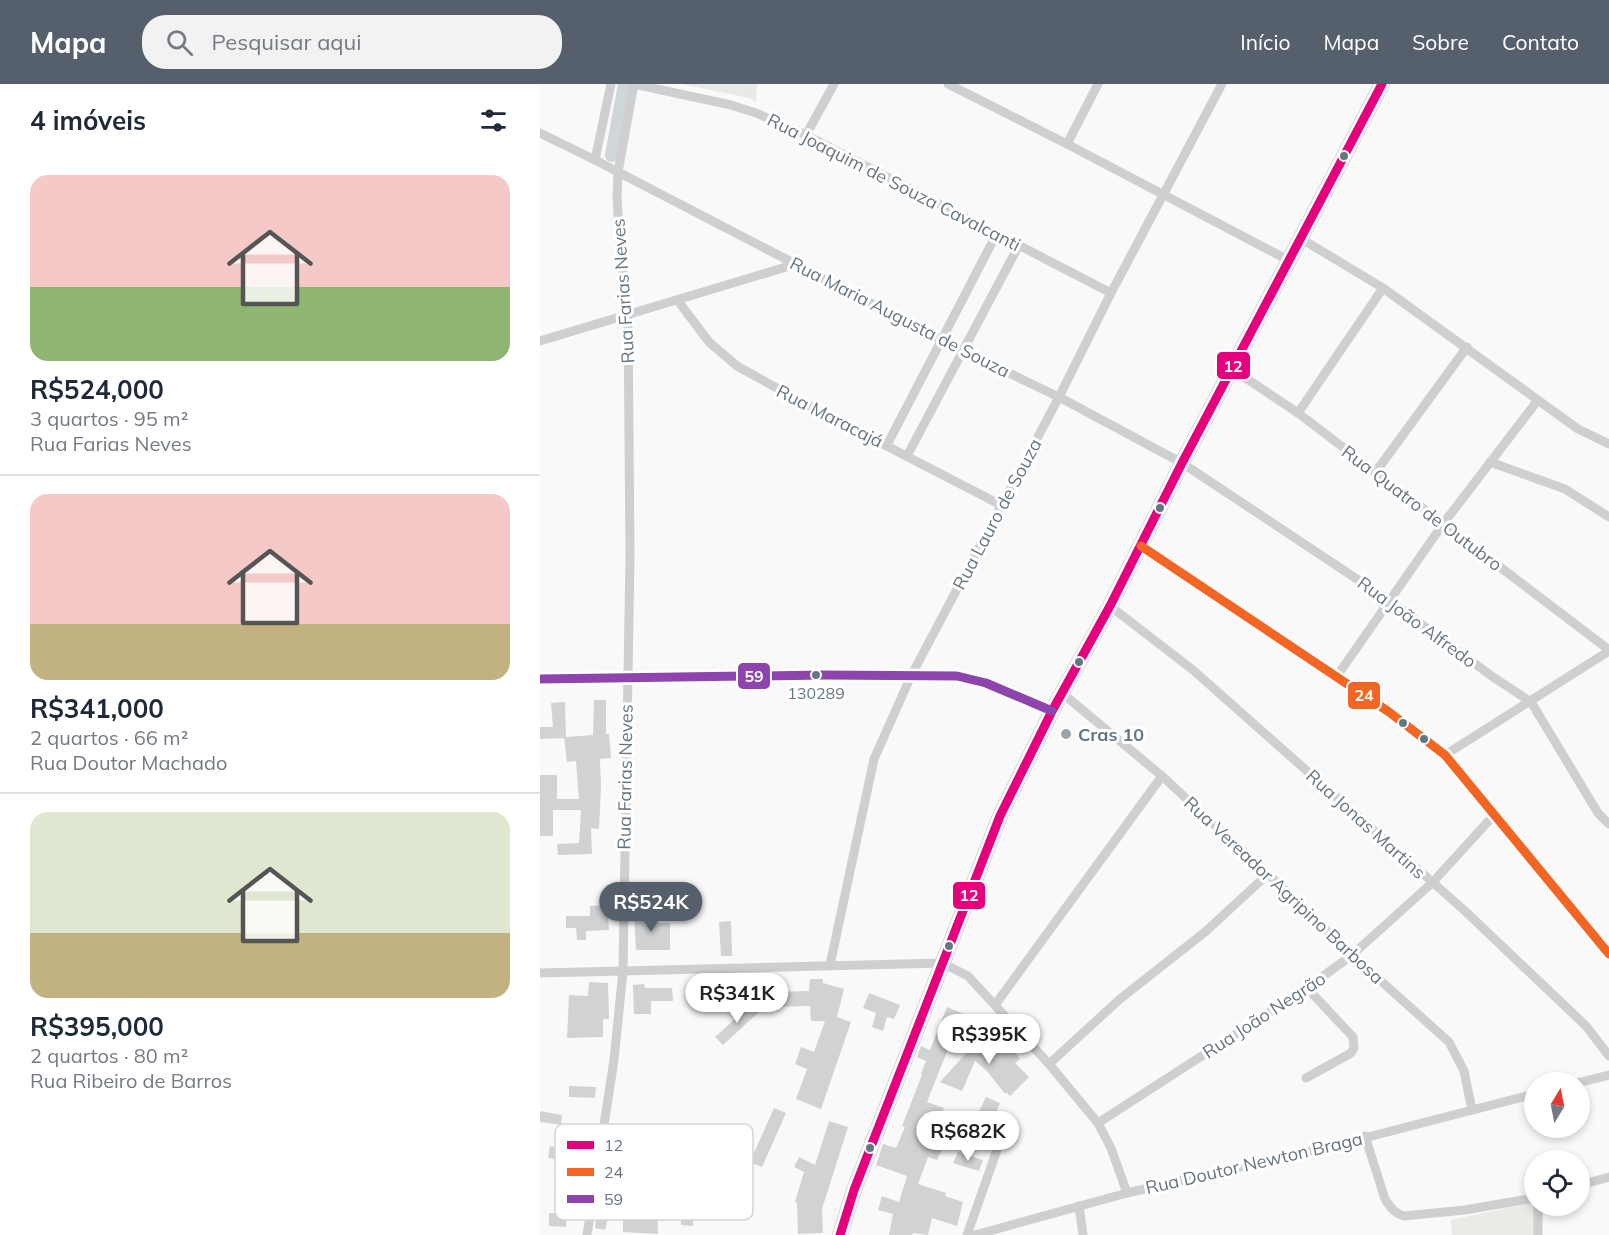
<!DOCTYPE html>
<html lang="pt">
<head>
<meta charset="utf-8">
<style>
	body { margin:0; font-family:Mulish,sans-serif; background:#f2f2f3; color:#1f2937; height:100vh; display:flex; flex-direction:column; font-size:22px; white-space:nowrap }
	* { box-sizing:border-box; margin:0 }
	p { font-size:20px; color:#747a83 }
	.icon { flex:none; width:33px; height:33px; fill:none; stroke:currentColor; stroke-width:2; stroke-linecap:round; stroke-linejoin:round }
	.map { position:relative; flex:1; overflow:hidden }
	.drawer { display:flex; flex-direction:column; background:#fff; width:540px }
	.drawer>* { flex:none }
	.needle { width:39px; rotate:10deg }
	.buttons { position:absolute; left:984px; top:988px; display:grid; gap:12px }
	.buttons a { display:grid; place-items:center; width:66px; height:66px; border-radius:50%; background:#fff; box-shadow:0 3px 9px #0003; font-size:30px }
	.price { position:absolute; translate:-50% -51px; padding:0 14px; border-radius:21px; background:#fff; color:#222; font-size:20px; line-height:39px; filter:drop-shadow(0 2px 3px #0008) }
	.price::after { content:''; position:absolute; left:50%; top:36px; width:18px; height:14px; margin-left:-9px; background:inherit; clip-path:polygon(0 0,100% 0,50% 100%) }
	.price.active { background:#56606c; color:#fff }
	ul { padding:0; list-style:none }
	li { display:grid; align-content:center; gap:12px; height:318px; padding:0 30px }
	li+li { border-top:2px solid #e0e1e3 }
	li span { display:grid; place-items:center; height:186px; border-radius:18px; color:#555 }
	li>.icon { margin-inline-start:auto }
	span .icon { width:108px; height:108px; fill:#fffc; stroke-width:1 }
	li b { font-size:26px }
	h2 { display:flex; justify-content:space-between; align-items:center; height:72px; padding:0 30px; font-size:26px }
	header { display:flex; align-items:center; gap:36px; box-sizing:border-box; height:84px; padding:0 30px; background:#56606c; color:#fff }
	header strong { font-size:28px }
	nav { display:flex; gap:33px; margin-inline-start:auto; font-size:21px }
	.search { width:420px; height:54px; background:#f2f2f3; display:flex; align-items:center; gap:15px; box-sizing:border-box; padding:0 21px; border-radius:24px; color:#747a83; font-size:22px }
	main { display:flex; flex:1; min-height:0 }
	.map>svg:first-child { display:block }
	.built { fill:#e8e9e9 }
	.green { fill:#e8ebe6 }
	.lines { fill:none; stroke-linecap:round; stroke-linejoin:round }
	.canal { stroke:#ced6d9; stroke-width:14 }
	.building { fill:#d0d2d3 }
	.secondary-casing { stroke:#d5d6d7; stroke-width:16 }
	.minor { stroke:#cecfd0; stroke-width:9 }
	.secondary { stroke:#e1e2e2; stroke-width:14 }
	.bus-1-casing { stroke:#fff; stroke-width:14 }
	.bus-2-casing { stroke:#fff; stroke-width:14 }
	.bus-3-casing { stroke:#fff; stroke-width:14 }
	.bus-1 { stroke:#e5007d; stroke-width:9 }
	.bus-2 { stroke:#f26522; stroke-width:9 }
	.bus-3 { stroke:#8e44ad; stroke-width:9 }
	.bus-dot { fill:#657683; stroke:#fff; stroke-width:2 }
	.poi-dot { fill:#99a4ac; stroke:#fff; stroke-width:2 }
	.labels { text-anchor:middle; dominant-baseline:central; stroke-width:6; stroke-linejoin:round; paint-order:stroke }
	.bus-label { font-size:16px; fill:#657683; stroke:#fff }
	.street-label { font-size:18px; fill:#657683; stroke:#fff }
	.poi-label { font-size:18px; font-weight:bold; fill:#657683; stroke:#fff; text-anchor:start }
	.key { fill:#fff; stroke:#d1d6da; stroke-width:1.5 }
	.key-label { font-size:16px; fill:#657683 }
	.line-badge { stroke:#fff; stroke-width:2 }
	.badge-label { font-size:16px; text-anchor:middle; font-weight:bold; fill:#fff }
</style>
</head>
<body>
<header>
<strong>Mapa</strong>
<div class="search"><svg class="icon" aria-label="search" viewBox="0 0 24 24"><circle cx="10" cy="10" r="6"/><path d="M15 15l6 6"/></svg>Pesquisar aqui</div>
<nav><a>Início</a><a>Mapa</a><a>Sobre</a><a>Contato</a></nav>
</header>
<main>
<section class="drawer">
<h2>4 imóveis<svg class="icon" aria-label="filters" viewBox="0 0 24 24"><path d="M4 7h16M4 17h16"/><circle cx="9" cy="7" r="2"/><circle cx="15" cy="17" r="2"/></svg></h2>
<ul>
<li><span style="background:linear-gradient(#f6c9c9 60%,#8fb573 0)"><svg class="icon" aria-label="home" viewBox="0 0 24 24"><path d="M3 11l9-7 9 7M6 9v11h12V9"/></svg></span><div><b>R$524,000</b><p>3 quartos · 95 m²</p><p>Rua Farias Neves</p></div></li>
<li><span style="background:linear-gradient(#f6c9c9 70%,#c2b280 0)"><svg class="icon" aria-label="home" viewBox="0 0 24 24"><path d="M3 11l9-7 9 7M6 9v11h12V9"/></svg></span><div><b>R$341,000</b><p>2 quartos · 66 m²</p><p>Rua Doutor Machado</p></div></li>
<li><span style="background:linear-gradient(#dfe7d0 65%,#c2b280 0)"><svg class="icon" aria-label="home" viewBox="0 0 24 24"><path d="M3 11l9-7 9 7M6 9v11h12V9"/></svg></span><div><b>R$395,000</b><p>2 quartos · 80 m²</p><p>Rua Ribeiro de Barros</p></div></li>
</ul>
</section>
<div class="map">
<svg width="1069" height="1151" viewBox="0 0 1069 1151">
	<rect width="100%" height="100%" fill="#f9f9f9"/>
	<polygon class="built" points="142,0 217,0 216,18 209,14"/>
	<polygon class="green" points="994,1118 994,1151 912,1151 911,1136"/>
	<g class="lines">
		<polyline class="canal" points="72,71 85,0"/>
	</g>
	<g class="building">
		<polygon points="54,616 66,616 66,650 69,650 71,674 60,675 61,703 59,745 51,744 52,770 18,771 17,760 39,759 41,726 13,726 13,752 0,752 0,691 17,691 17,715 39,715 36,677 27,678 24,654 0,655 0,643 13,643 11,619 25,618 26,653 53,651"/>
		<polygon points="67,821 69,846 46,847 46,856 37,856 36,844 26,844 26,832 50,832 50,822"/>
		<polygon points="111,826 111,839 130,839 130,866 96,866 94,827"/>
		<polygon points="191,837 192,872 181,872 179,838"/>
		<polygon points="270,895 283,895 283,899 304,905 297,933 311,938 281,1025 256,1015 267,985 255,980 261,963 274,968 285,937 271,937 270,922 238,923 238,927 226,927 225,898 236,897 237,908 269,907"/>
		<polygon points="49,898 68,899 69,935 63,935 63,953 27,954 29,911 48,912"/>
		<polygon points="104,900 105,904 132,904 133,917 111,917 111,930 94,930 93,901"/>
		<polygon points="329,909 360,921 354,935 347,933 343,947 332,943 336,929 323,924"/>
		<polygon points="212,920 220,927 183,961 175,953"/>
		<polygon points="407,923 433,934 426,949 416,945 387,1018 404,1024 400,1035 385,1029 376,1051 403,1063 397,1076 388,1073 378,1100 406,1109 405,1112 423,1118 417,1142 392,1134 388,1151 373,1149 372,1151 349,1151 353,1130 338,1126 342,1112 359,1118 367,1092 336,1081 343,1060 356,1064 365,1043 362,1042 382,991 381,990 386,977 377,973 381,962 390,966"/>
		<polygon points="447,946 471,968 473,966 480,975 475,979 489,993 470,1012 466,1008 465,1010 447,987 435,977 422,1007 400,998"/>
		<polygon points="29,1002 56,1003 55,1014 29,1013"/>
		<polygon points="446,1013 460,1019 448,1049 432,1042"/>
		<polygon points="234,1024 246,1029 222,1083 210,1078"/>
		<polygon points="0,1027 22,1031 21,1041 0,1038"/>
		<polygon points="289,1037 308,1043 282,1125 283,1149 258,1150 257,1119 255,1118 264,1088 254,1083 259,1073 275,1081"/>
		<polygon points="10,1062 35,1066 33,1078 8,1074"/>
		<polygon points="418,1068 443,1076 439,1087 413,1079"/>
		<polygon points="99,1080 109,1081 107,1121 117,1121 118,1150 83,1148 83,1132 96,1132"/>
		<polygon points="18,1106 32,1106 31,1122 27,1121 26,1143 9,1142 9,1129 17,1129"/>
		<polygon points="59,1115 72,1118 65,1146 55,1144"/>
		<polygon points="141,1123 153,1123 153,1142 141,1141"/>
	</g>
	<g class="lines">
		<defs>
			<polyline id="secondary" points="300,1151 314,1106 460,732 512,627 570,522 642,379 842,0"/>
		</defs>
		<use href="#secondary" class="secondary-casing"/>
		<g class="minor">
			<polyline points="71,0 55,76 423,267 519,313 642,379 850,517 953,593 991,618 1058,729 1069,740"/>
			<polyline points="94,0 191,21 216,29 266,51 571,209"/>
			<polyline points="408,0 527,60 748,176"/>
			<polyline points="0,49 55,76"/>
			<polyline points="266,51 294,0"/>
			<polyline points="527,60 558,0"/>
			<polyline points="760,154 843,204 1038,345 1069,360"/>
			<polyline points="138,217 169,258 197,282 273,324 461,421"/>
			<polyline points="0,257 256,180"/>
			<polyline points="692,285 758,329 1069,566"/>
			<polyline points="758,329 843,204"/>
			<polyline points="347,361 457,149"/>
			<polyline points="367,372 479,161"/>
			<polyline points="950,378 1025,405 1069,433"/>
			<polyline points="835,389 927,263"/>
			<polyline points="601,462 849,628 905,671 1069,870"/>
			<polyline points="570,522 653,586 925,827 1046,942 1069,972"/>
			<polyline points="797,592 903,440 998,316"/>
			<polyline points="0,595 285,591 417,592 446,599 512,627"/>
			<polyline points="522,609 622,692 728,790 812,871 909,958 924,987 932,1026"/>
			<polyline points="905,671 1069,567"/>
			<polyline points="290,881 334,675 371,592 519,313 571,209 682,0"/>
			<polyline points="0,889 402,879 428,892 509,980 558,1039 571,1064 587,1109"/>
			<polyline points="455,921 622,692"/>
			<polyline points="509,980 580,915 665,848 728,790"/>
			<polyline points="766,994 811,969 814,964 813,953 767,904"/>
			<polyline points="1037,999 1069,991"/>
			<polyline points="558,1039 767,904 812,871 892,799 954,731"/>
			<path d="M 825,1052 L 845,1115 C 850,1123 854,1129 864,1132 L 925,1126 L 994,1114"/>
			<polyline points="1040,1101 1069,1093"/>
			<polyline points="539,1122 543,1151"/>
			<polyline points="998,1122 998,1151"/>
			<polyline points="47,1151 74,976 83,887 90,472 88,232 79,150 77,113 78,88 94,0"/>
			<polyline points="427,1151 464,1046"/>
			<polyline points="435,1151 587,1109 801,1060 994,1010"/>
		</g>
		<use href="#secondary" class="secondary"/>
		<defs>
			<polyline id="bus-1" points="300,1151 314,1106 460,732 512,627 570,522 642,379 842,0"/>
			<polyline id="bus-2" points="601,462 849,628 905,671 1069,870"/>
			<polyline id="bus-3" points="0,595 285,591 417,592 446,599 512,627"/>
		</defs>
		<use href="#bus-1" class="bus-1-casing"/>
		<use href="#bus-2" class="bus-2-casing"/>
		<use href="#bus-3" class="bus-3-casing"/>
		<use href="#bus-1" class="bus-1"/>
		<use href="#bus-2" class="bus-2"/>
		<use href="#bus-3" class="bus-3"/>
	</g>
	<g class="bus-dot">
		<circle cx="804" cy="72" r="5"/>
		<circle cx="620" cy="424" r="5"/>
		<circle cx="539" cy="578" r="5"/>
		<circle cx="276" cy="591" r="5"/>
		<circle cx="863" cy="639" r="5"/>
		<circle cx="884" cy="655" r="5"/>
		<circle cx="409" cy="862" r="5"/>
		<circle cx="330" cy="1064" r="5"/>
	</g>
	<circle class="poi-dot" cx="526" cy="650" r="6"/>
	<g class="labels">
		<g class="bus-label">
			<text x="276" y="609">130289</text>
		</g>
		<g class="street-label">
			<text transform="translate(354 98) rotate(27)">Rua Joaquim de Souza Cavalcanti</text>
			<text transform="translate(83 207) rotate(-94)">Rua Farias Neves</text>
			<text transform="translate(360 233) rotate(27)">Rua Maria Augusta de Souza</text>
			<text transform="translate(290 332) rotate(27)">Rua Maracajá</text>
			<text transform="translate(882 424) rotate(37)">Rua Quatro de Outubro</text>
			<text transform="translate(457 430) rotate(-62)">Rua Lauro de Souza</text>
			<text transform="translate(877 538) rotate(36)">Rua João Alfredo</text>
			<text transform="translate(85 693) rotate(-89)">Rua Farias Neves</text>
			<text transform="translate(826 740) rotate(42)">Rua Jonas Martins</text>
			<text transform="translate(744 806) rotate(43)">Rua Vereador Agripino Barbosa</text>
			<text transform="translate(724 931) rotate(-33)">Rua João Negrão</text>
			<text transform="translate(714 1079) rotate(-13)">Rua Doutor Newton Braga</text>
		</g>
		<g class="poi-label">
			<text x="538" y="650">Cras 10</text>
		</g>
	</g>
	<rect x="15" y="1040" width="198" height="96" rx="9" class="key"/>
	<rect x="27" y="1057" width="27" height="8" fill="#e5007d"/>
	<rect x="27" y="1084" width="27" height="8" fill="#f26522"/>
	<rect x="27" y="1111" width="27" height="8" fill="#8e44ad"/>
	<g class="key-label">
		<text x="64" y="1067">12</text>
		<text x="64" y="1094">24</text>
		<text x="64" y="1121">59</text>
	</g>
	<g class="line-badge">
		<rect x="676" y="267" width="35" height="29" rx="6" fill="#e5007d"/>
		<rect x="197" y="578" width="34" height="28" rx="6" fill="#8e44ad"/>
		<rect x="807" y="597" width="34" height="29" rx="6" fill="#f26522"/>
		<rect x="412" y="797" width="34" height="29" rx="6" fill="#e5007d"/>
	</g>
	<g class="badge-label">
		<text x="693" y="288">12</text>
		<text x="214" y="598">59</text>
		<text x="824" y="617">24</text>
		<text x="429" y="817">12</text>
	</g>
</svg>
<div class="buttons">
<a><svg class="needle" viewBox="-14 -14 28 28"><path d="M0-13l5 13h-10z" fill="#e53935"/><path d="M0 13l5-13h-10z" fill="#747a83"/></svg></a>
<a><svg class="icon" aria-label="locate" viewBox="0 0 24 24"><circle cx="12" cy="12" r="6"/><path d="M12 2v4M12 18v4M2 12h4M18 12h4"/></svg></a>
</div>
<b class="price active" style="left:111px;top:849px">R$524K</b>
<b class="price" style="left:197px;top:940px">R$341K</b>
<b class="price" style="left:449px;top:981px">R$395K</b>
<b class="price" style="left:428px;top:1078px">R$682K</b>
</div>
</main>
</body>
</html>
